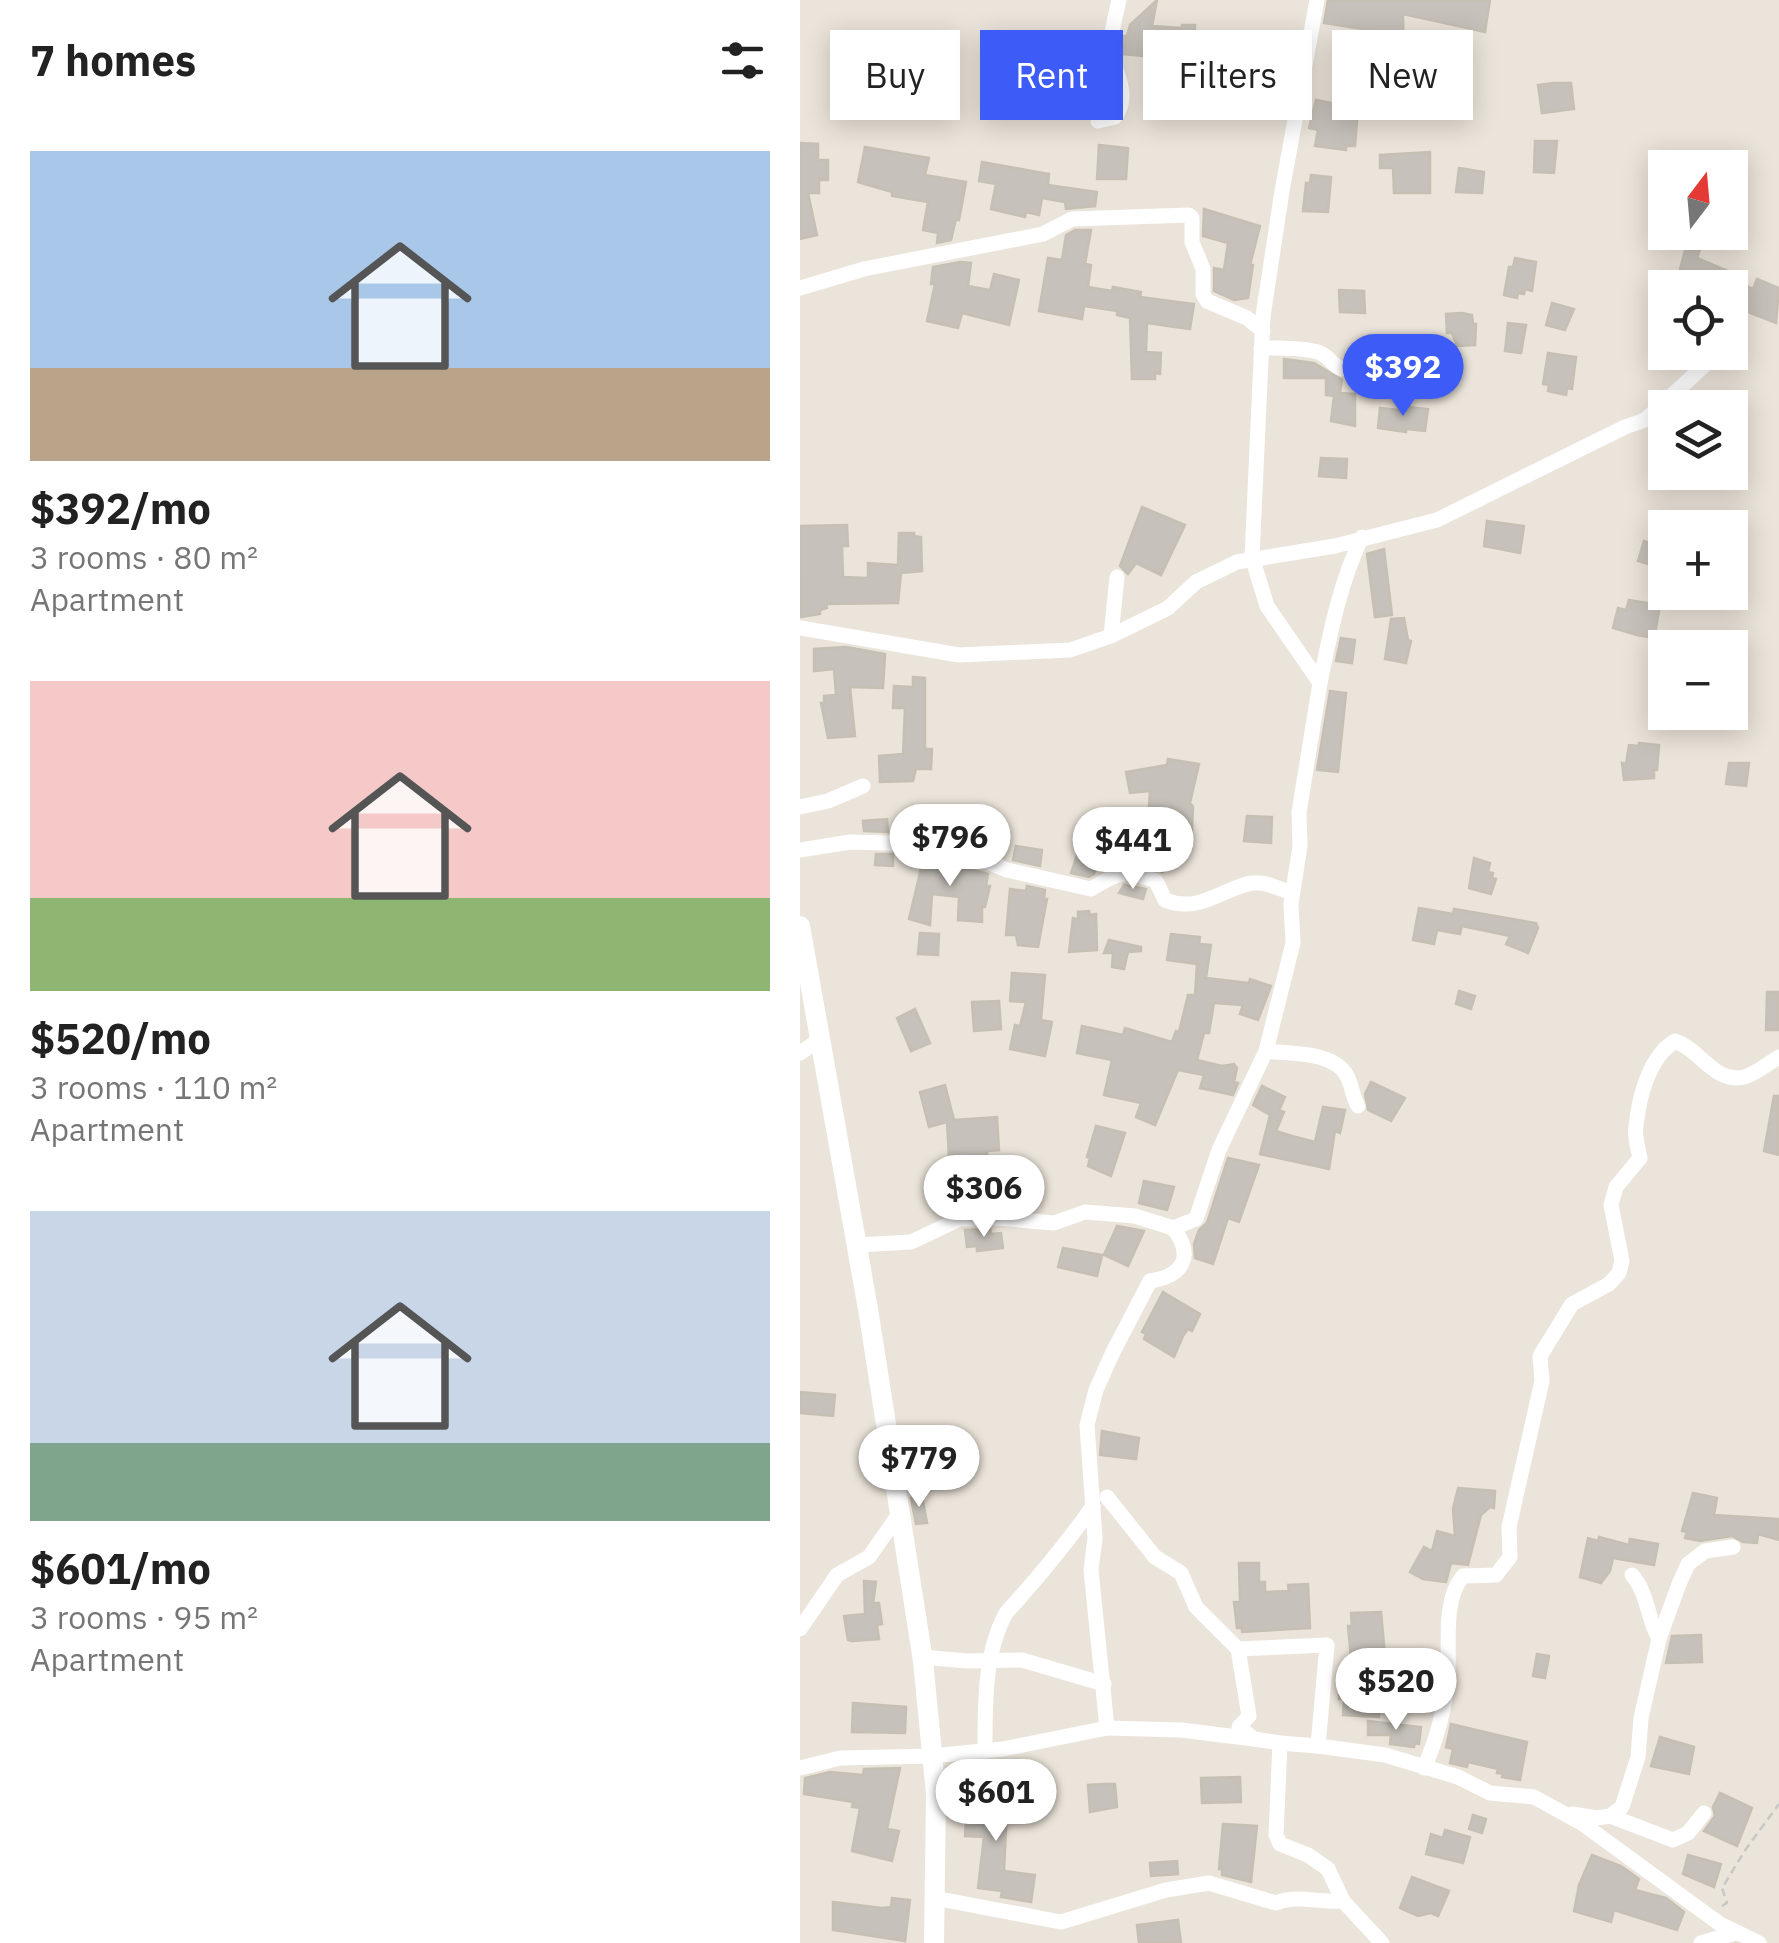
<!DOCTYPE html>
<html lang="en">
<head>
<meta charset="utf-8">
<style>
	body { margin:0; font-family:"IBM Plex Sans",sans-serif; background:#f6f6f6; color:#222; height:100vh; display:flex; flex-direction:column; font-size:38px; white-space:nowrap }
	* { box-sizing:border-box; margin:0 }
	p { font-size:32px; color:#767676 }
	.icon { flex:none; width:55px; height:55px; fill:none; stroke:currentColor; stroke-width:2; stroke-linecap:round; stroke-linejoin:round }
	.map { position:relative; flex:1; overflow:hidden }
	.side { display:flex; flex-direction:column; background:#fff; width:800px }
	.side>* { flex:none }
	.top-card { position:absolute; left:30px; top:30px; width:798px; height:90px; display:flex; gap:20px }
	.needle { width:65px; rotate:16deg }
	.tools { position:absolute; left:848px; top:150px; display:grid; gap:20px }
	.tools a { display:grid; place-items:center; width:100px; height:100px; border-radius:0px; background:#fff; box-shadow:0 5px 25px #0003; font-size:50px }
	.price { position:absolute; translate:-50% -85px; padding:0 22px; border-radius:35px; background:#fff; color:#222; font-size:32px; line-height:65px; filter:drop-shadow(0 2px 5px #0008) }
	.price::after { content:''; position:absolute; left:50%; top:60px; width:30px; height:22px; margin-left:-15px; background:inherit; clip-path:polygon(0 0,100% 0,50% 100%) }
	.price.active { background:#3d5bf6; color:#fff }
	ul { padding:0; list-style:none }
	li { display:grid; align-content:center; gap:20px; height:530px; padding:0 30px }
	li span { display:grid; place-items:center; height:310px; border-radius:0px; color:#555 }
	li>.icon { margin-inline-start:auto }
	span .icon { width:180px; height:180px; fill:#fffc; stroke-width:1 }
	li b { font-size:42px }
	h2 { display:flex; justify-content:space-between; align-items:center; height:120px; padding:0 30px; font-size:42px }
	.tag { padding:0 35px; border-radius:0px; background:#fff; box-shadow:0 5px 25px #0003; font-size:35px; line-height:90px }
	.tag.active { background:#3d5bf6; color:#fff }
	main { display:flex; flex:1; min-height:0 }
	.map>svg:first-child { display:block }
	.building { fill:#c6c1ba; stroke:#c6c0b4; stroke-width:2.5 }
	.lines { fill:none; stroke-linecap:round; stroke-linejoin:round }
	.path { stroke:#c7c7c7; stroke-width:2.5; stroke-dasharray:8 5; stroke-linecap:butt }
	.street { stroke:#fff; stroke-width:15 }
	.secondary { stroke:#fff; stroke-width:20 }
</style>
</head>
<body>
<main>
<section class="side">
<h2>7 homes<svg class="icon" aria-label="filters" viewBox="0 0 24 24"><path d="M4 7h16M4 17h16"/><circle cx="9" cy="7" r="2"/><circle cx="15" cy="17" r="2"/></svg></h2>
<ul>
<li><span style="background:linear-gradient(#a9c7e8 70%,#b9a48a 0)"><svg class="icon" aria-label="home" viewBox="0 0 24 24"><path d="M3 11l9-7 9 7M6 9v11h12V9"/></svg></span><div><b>$392/mo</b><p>3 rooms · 80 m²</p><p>Apartment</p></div></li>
<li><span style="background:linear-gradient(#f6c9c9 70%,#8fb573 0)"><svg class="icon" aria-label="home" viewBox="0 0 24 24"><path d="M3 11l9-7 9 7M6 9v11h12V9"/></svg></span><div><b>$520/mo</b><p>3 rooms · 110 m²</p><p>Apartment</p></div></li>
<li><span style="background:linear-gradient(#c9d6e8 75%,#7fa58c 0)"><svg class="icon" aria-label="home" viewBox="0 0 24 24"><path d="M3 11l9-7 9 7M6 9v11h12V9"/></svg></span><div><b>$601/mo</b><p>3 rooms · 95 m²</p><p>Apartment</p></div></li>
</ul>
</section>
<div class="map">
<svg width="979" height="1943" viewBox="0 0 979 1943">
	<rect width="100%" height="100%" fill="#ebe4da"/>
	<g class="building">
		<polygon points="357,0 352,26 382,28 382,25 395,25 394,52 343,51 342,56 323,54 323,36 327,36 330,25"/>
		<polygon points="528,0 690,0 685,32 603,14 604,67 586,70 586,67 575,67 569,30 524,23"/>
		<polygon points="404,51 425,52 424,61 431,63 429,83 423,82 419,99 400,98"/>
		<polygon points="261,57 285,64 278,98 249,96 254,58"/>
		<polygon points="753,83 771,83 774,109 742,113 738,85"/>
		<polygon points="516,100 558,108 555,146 546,146 546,150 515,146 518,130 509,128"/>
		<polygon points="735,141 757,141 754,173 734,172"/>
		<polygon points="0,143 18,144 18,160 28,160 28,180 19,180 19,193 8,193 17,235 0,239"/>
		<polygon points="299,145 328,148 326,179 297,179"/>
		<polygon points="65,147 129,158 125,175 166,182 159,220 156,219 151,240 137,243 138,233 123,230 128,202 92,196 92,192 58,182"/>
		<polygon points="630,152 630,193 594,193 593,168 580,168 580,155"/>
		<polygon points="182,162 249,174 248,185 297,192 295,206 266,209 265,202 242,198 239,215 226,212 225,217 191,209 196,184 179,181"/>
		<polygon points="659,168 684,172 682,193 656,192"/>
		<polygon points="511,175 531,177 528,212 503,211 506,183 510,183"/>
		<polygon points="404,209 460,226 450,265 453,265 448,298 434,300 414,291 414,268 424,270 428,243 403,236"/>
		<polygon points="275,230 291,230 285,264 291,265 288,287 312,291 313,287 341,292 340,297 394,304 390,329 347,323 346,352 361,353 360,374 355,373 355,379 332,379 330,318 317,315 317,311 284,306 282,319 239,311 248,258 262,260 266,235"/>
		<polygon points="862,232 906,232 897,258 930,272 928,278 953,289 957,279 979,288 976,323 930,305 930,288 886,288 889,276 879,273 887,243"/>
		<polygon points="715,258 736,262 732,291 725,289 724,294 718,293 717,298 704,295 709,267 713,267"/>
		<polygon points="160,262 171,263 168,286 190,290 194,274 219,280 209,325 162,313 158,328 127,321 135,284 131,284 133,267"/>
		<polygon points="539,290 564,291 565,313 540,312"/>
		<polygon points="752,303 774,309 765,330 746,325"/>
		<polygon points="662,313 672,315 673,324 676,324 675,345 657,346 652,333 647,333 646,314"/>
		<polygon points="708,323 726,325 721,353 705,351"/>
		<polygon points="748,353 776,357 772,389 767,388 766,395 748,391 749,385 743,384"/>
		<polygon points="484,359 514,363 542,380 540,393 555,394 555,426 531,421 534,396 526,395 526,378 484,378"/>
		<polygon points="607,407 628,409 625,431 606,429 606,432 578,428 580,408 606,411"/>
		<polygon points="521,458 547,459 546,478 519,476"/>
		<polygon points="342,507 385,525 361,575 336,563 328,574 320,566"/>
		<polygon points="687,521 724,526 720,553 684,546"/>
		<polygon points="47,525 48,546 42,546 43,577 68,578 68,563 98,565 99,533 114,533 114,536 121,537 122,571 101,573 98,603 26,604 27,608 20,610 20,614 1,617 0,526"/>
		<polygon points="853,540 865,544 865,566 861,568 838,561 844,541 852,544"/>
		<polygon points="584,549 592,615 575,617 567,554"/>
		<polygon points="829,600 860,605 855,634 849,632 848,637 837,635 813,628 818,608 826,610"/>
		<polygon points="604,618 608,640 611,641 606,663 585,659 591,619"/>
		<polygon points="541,638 555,640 552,663 536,661"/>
		<polygon points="46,647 85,654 83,688 50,687 55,736 28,738 21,703 24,703 24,696 36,695 34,669 14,671 14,649"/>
		<polygon points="113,677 125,678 125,749 132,749 131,769 116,769 113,781 80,782 79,756 103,754 105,708 93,708 94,686 113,687"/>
		<polygon points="530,691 546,693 538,772 517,770"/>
		<polygon points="839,743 859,745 857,770 854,770 854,778 824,780 822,763 826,764 829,745 839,746"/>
		<polygon points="368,759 399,764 390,803 393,807 391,849 370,848 363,872 336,863 345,823 348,824 350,791 330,793 326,772 367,765"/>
		<polygon points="929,763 949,763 946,786 926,784"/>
		<polygon points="447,816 472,817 471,843 444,841"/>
		<polygon points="87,819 88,832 64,831 63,821"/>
		<polygon points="216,846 242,850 240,866 213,860"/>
		<polygon points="278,852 299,859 294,874 289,877 271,873"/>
		<polygon points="76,854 93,854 93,866 75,865"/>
		<polygon points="124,856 151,859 162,864 161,867 188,874 186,886 190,886 185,907 182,907 182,922 158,920 159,897 132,894 130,925 109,919"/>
		<polygon points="674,858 690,863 688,872 693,873 692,878 696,879 691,894 669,888"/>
		<polygon points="324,885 346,889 343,899 319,893"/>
		<polygon points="227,886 245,890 244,899 247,899 238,947 218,945 216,935 206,935 210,889 226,891"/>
		<polygon points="619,908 653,914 654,909 736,923 738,928 728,953 706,944 710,936 662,926 660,934 637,930 634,944 613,940"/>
		<polygon points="289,911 290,915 296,914 297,950 269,952 273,918 278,919 278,912"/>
		<polygon points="120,933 139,934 138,955 118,954"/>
		<polygon points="371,934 400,937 399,944 411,945 406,978 449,983 450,979 471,986 458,1020 440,1014 443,1005 414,1003 409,1033 404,1033 397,1060 422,1066 434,1064 437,1068 434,1082 438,1083 433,1095 400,1088 404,1075 378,1070 355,1125 336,1117 341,1103 304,1095 312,1060 277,1053 282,1026 323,1035 325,1028 372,1042 376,1031 379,1032 388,995 395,995 397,964 367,960"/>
		<polygon points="309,940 341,947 341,951 328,952 324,969 312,967 313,953 304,953"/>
		<polygon points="212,973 245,975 241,1020 252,1022 245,1056 210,1049 215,1025 220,1026 226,1002 210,1001"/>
		<polygon points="659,991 675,996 671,1009 656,1004"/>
		<polygon points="967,992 979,992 979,1030 966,1030"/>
		<polygon points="199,1001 201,1029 174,1031 172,1002"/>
		<polygon points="115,1009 130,1043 111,1051 97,1018"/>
		<polygon points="571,1082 605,1098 591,1121 568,1110 565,1094"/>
		<polygon points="145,1085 154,1120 197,1117 199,1150 187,1151 189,1201 160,1202 157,1159 149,1157 147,1122 129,1127 120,1092"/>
		<polygon points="462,1086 485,1097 479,1110 484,1112 476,1131 492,1136 515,1142 523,1107 545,1110 540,1133 535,1131 529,1169 460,1154 470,1115 453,1105"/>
		<polygon points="974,1096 979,1096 979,1155 964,1151"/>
		<polygon points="296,1126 325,1133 311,1176 288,1166 290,1158 287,1157"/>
		<polygon points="428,1158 459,1165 439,1222 428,1218 413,1264 395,1258 394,1244 399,1230 407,1223"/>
		<polygon points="344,1181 374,1187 367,1210 339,1203"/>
		<polygon points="317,1226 344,1231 328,1266 304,1255"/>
		<polygon points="190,1229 191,1234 201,1233 203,1248 177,1251 177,1246 167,1247 165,1230"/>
		<polygon points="263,1248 302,1255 297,1276 258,1267"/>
		<polygon points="363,1292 400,1314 392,1331 388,1329 383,1336 374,1357 344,1339 346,1334 342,1332"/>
		<polygon points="0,1392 35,1395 33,1416 0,1413"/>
		<polygon points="302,1431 339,1438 336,1459 300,1455"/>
		<polygon points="658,1488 695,1491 694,1508 690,1507 681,1515 668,1565 651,1563 646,1582 623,1579 610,1572 624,1547 632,1551 637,1531 655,1536 653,1509"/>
		<polygon points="893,1493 917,1498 914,1515 979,1519 979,1540 958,1534 957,1543 943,1542 932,1536 900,1541 885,1538 887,1532 882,1531"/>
		<polygon points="122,1496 127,1523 116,1524 111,1498"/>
		<polygon points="799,1537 829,1545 830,1539 858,1544 854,1565 813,1558 810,1571 801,1583 780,1577 788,1538 798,1541"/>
		<polygon points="439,1563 459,1563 459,1582 465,1582 465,1592 489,1591 488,1585 508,1584 510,1628 442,1632 442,1628 437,1628 434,1602 440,1602"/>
		<polygon points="64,1581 76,1582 73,1603 79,1603 82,1624 77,1625 79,1639 52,1641 48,1640 44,1616 65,1614"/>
		<polygon points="581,1612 585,1655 551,1658 548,1626 552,1626 551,1613"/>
		<polygon points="901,1635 902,1662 866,1663 872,1636"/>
		<polygon points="737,1654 749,1656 745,1678 733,1676"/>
		<polygon points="539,1684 580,1687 579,1717 543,1715 544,1699 539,1699"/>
		<polygon points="53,1703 106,1707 105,1733 52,1732"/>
		<polygon points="568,1721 621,1727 619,1744 615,1743 614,1747 590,1744 591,1735 568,1735"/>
		<polygon points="651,1724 727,1742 720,1780 702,1777 703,1774 697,1773 698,1769 668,1762 667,1767 650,1763 653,1749 646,1747"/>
		<polygon points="860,1737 894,1747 889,1774 851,1766"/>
		<polygon points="100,1768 87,1829 99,1831 92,1861 52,1851 60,1808 52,1807 53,1802 4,1794 5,1778 30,1772 63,1775 64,1769"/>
		<polygon points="440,1777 441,1802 402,1803 401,1778"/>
		<polygon points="180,1782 208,1787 204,1871 235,1875 231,1902 201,1897 202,1891 178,1888 184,1837 165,1836 167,1806 174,1806"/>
		<polygon points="305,1784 315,1784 317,1807 290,1812 288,1785"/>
		<polygon points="920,1793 952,1808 937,1846 904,1831 915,1816 913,1807"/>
		<polygon points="673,1815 686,1819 682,1833 669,1829"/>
		<polygon points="423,1824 457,1826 451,1882 422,1875 422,1869 419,1869"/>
		<polygon points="645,1830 670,1837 663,1863 626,1854 631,1834 643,1838"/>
		<polygon points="792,1855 821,1866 839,1879 835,1890 866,1898 884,1912 877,1930 814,1910 811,1922 774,1911 779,1885"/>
		<polygon points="888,1855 921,1864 914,1887 883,1874"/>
		<polygon points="377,1861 378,1874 351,1876 350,1863"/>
		<polygon points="612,1877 649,1891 638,1916 631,1913 618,1916 600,1908"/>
		<polygon points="92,1898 110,1900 105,1941 33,1930 33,1902 82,1908 91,1907"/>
		<polygon points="378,1920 381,1943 339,1943 337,1925"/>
	</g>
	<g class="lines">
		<polyline class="path" points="922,1906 927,1903 922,1888 946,1849 979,1804"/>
		<g class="street">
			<path d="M 298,121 L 315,117 C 332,93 313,72 311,48 C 310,33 316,15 319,0"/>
			<polyline points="0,288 64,269 243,234 272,219 389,215 392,218 392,242 403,269 403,294 407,301 447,318 463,331"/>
			<path d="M 461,349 C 472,347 513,348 522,354 C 530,358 533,366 542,369"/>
			<polyline points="0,628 159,655 270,650 311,636 368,608 396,582 437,562 535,546 637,520 825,427 845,420 919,352"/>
			<polyline points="311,636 317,577"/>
			<path d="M 520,683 C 530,634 540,582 562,537"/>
			<polyline points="0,807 28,801 63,786"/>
			<path d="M 0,850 L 50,842 L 122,844 L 154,848 L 207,870 L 291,889 C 320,872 323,869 356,881 L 365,900 C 399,914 423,888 452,883 C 465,881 480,889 492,893"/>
			<path d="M 466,1051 C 490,1054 534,1051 547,1076 C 552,1085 552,1096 558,1106"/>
			<polyline points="0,1053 22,1038"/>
			<path d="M 373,1228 C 395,1256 383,1276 350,1281 L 312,1354 L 296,1390 L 287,1425 L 295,1538 L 291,1570 L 307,1728 L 381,1730 L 454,1739"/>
			<polyline points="57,1245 111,1242 160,1219 198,1218 254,1223 285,1212 335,1216 373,1228 396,1219 419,1150 466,1051 493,943 491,904 500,846 499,812 520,683 467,606 452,557 463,316 482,191 517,0"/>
			<polyline points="307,1497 355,1557 381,1573 396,1607 438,1649 449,1716 439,1727 454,1739 480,1743 476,1835 480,1844 508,1855 528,1869 543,1901 582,1943"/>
			<path d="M 832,1575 C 848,1593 847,1618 859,1639"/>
			<polyline points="0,1629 37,1575 69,1557 99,1514"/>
			<polyline points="438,1649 527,1645 518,1746 585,1755 658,1777 690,1793 734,1797 783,1824 920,1924 959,1943"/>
			<polyline points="122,1657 167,1661 222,1660 304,1684"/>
			<polyline points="480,1743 518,1746"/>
			<path d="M 185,1751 C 185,1706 184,1653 206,1613 C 238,1578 266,1544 293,1506"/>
			<polyline points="0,1768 40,1758 132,1756 203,1749 307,1728"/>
			<path d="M 624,1768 C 637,1739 645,1708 648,1676 C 650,1646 642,1601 663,1576 L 696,1575 L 710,1557 L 709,1527 L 742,1381 L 740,1356 L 772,1304 L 809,1284 L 819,1273 L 822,1261 L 811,1205 L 816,1187 L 840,1158 C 838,1148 834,1136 836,1126 C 839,1097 849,1057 875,1041 C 900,1049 914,1084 944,1077 C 956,1074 968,1063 979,1057"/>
			<polyline points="772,1814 797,1818 810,1816 822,1807 838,1757 841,1718 859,1639 879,1584 888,1564 905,1551 933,1547"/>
			<polyline points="810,1816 873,1840 888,1833 904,1813"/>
			<path d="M 134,1898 L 261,1922 L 366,1890 L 409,1883 L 476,1903 C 497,1894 520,1903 543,1901"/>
			<polyline points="901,1943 935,1933"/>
		</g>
		<polyline class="secondary" points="0,926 68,1309 123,1661 136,1794 134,1943"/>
	</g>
</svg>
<div class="tools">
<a><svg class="needle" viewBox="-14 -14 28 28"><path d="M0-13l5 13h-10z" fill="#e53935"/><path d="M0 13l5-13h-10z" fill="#767676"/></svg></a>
<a><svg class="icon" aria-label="locate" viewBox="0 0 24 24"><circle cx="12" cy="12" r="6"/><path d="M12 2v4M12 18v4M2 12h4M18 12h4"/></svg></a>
<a><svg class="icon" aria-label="layers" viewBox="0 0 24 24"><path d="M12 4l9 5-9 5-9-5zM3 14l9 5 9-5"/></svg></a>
<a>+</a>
<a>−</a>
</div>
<b class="price active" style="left:603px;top:419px">$392</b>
<b class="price" style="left:150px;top:889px">$796</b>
<b class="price" style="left:333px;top:892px">$441</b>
<b class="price" style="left:184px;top:1240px">$306</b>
<b class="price" style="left:119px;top:1510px">$779</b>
<b class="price" style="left:596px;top:1733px">$520</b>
<b class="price" style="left:196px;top:1844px">$601</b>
<div class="top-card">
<a class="tag">Buy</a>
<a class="tag active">Rent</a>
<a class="tag">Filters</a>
<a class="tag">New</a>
</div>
</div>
</main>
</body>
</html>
